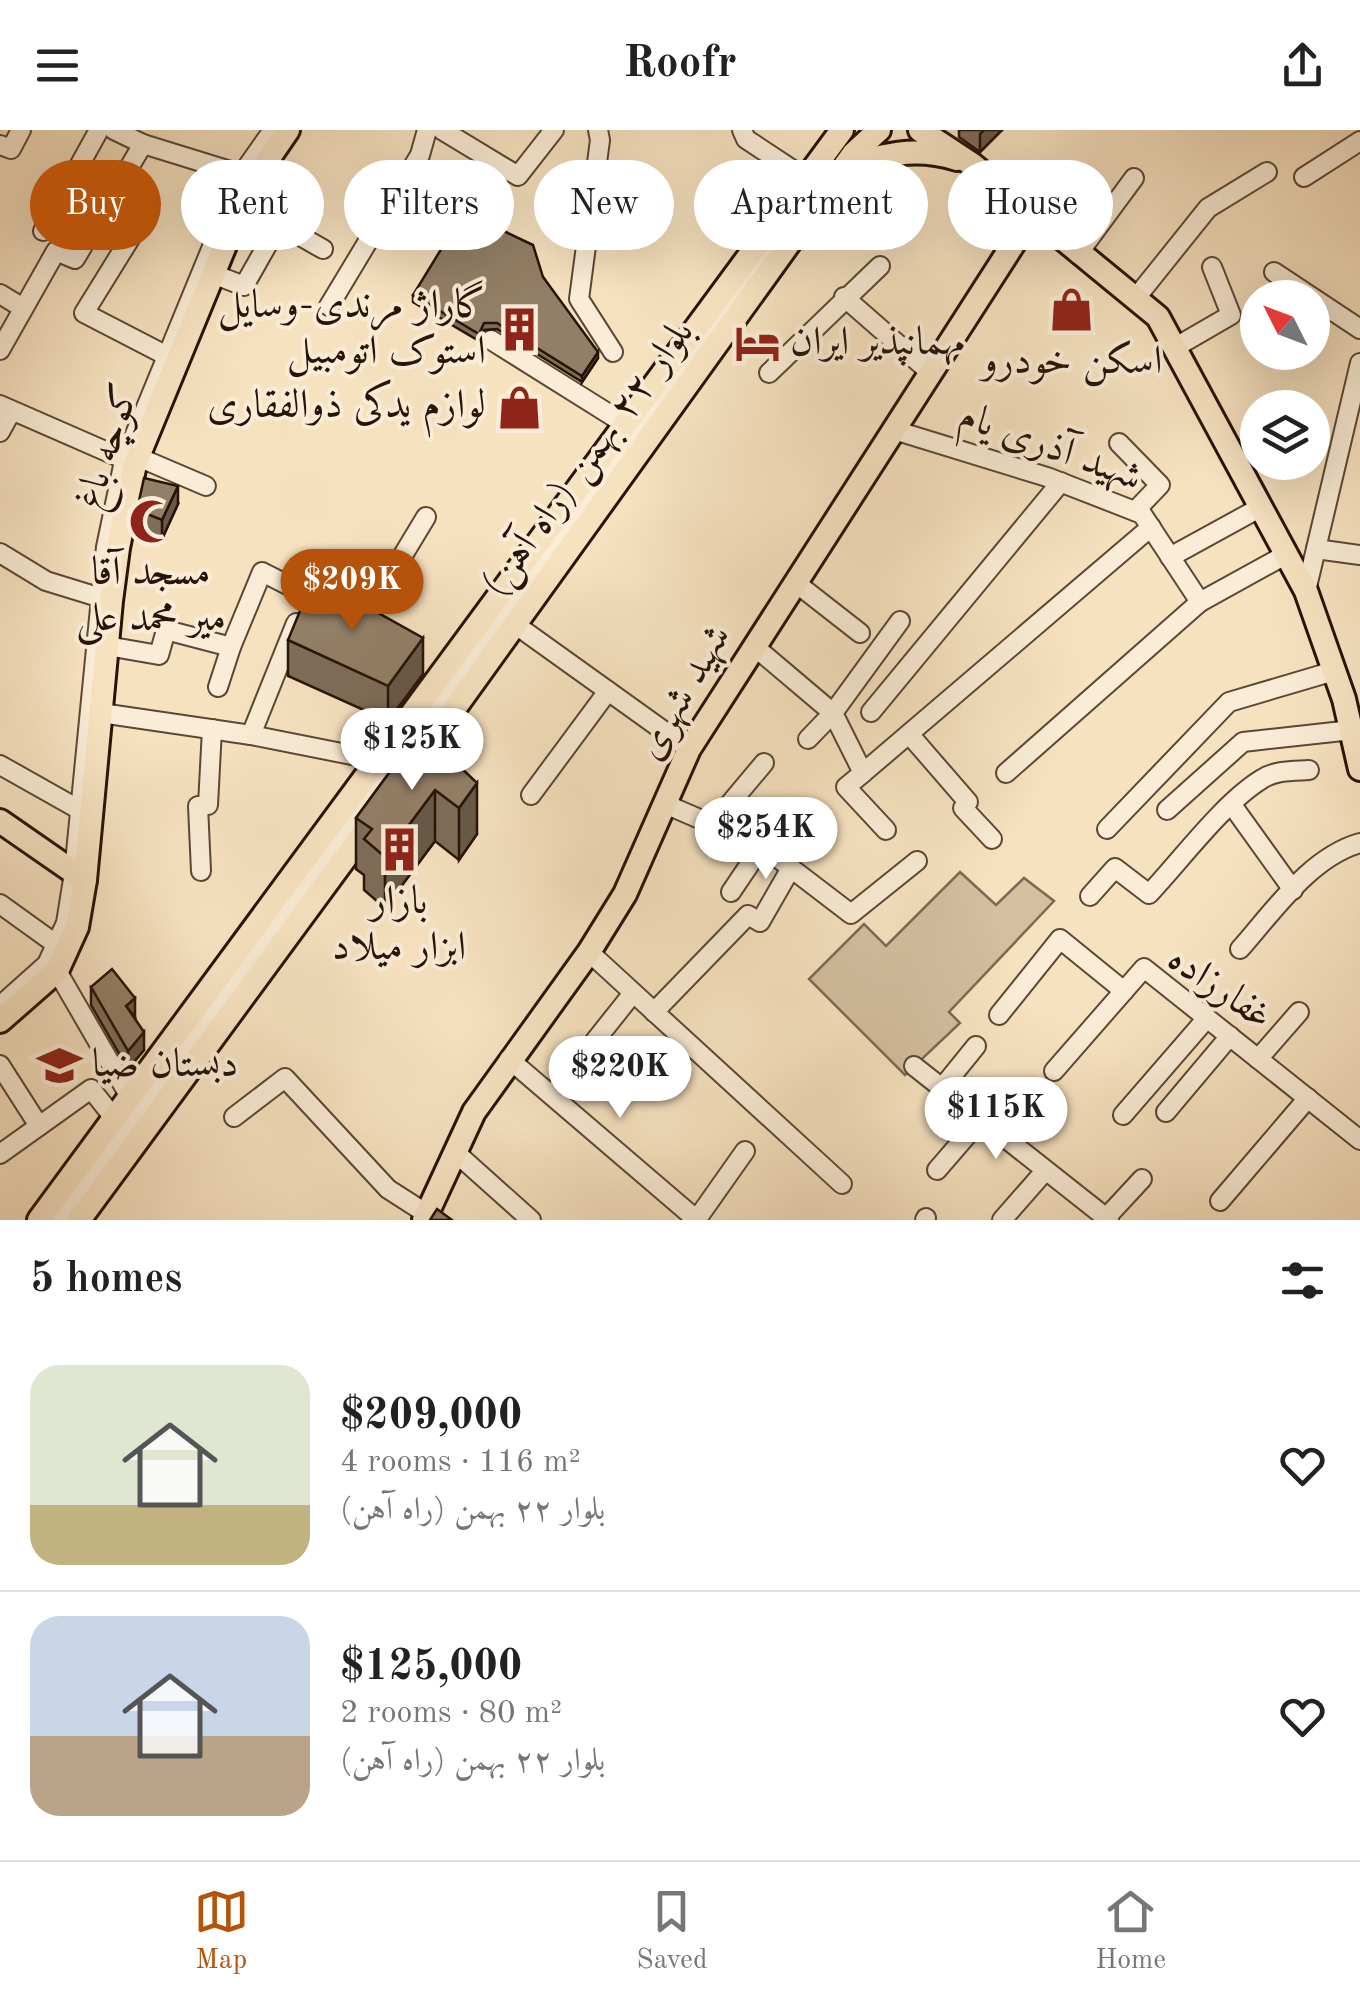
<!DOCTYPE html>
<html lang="en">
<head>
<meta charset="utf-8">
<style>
	body { margin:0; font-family:"Old Standard TT",Amiri,serif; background:#f2f2f2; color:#222; height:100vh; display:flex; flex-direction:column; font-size:38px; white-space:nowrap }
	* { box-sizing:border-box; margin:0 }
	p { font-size:32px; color:#767676 }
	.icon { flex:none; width:55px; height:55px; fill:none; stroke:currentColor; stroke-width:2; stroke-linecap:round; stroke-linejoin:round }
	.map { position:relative; height:1090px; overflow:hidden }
	.sheet { display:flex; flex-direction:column; background:#fff; flex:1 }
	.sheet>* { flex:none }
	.banner { position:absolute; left:30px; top:30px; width:1300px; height:90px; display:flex; gap:20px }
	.needle { width:65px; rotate:312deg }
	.buttons { position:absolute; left:1240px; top:150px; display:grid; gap:20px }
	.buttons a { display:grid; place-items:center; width:90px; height:90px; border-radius:50%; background:#fff; box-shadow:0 10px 40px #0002; font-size:50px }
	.price { position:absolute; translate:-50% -85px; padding:0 22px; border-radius:35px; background:#fff; color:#222; font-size:32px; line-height:65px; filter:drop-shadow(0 2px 5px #0008) }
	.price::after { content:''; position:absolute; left:50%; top:60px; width:30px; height:22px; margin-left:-15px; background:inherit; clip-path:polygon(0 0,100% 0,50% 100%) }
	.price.current { background:#b45309; color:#fff }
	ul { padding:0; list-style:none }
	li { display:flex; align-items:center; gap:30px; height:250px; padding:0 30px }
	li+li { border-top:2px solid #e0e0e0 }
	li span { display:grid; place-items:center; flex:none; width:280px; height:200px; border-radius:30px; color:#555 }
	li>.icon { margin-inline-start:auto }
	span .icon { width:120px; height:120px; fill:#fffc; stroke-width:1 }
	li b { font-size:42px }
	h2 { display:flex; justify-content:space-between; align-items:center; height:120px; padding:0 30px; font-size:42px }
	.chip { padding:0 35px; border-radius:45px; background:#fff; box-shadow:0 10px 40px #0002; font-size:35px; line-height:90px }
	.chip.current { background:#b45309; color:#fff }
	header { display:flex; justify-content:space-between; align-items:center; height:130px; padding:0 30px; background:#fff; font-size:45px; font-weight:700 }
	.dock { display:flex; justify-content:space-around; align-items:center; height:140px; border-top:2px solid #e0e0e0; background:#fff; font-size:28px; color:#767676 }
	.dock a { display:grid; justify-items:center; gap:5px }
	.dock .current { color:#b45309 }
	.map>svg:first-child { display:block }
	.green { fill:#d4bfa1; stroke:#7e6954; stroke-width:2.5 }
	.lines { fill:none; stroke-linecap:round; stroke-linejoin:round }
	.minor-casing { stroke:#5b4735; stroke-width:22 }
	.major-casing { stroke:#271307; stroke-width:28 }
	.minor { stroke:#faecd6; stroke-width:18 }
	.major { stroke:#f7e2c0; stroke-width:22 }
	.wall { fill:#7e6d59; stroke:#271307; stroke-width:2.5 }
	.shaded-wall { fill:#675948; stroke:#271307; stroke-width:2.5 }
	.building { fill:#937f67; stroke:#271307; stroke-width:2.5 }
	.labels { text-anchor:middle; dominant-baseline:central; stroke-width:8; stroke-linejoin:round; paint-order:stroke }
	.poi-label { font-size:40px; fill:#271307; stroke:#faecd6 }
	.street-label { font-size:40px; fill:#271307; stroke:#faecd6 }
</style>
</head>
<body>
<header><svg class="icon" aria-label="menu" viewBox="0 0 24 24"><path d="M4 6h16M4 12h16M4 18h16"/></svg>Roofr<svg class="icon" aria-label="share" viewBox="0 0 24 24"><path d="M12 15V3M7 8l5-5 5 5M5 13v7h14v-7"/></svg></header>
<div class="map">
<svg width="1360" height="1090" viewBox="0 0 1360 1090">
	<rect width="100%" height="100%" fill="#f7e2c0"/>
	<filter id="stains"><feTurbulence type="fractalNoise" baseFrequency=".002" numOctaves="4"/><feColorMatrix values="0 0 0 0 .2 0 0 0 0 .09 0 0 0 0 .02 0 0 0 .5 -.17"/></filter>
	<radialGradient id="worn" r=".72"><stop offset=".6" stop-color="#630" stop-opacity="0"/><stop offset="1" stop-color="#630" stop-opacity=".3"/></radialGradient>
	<polygon class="green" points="960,742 996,775 1024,748 1054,771 949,882 960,893 905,945 809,849 864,794 886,816"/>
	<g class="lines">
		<defs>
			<g id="minor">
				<polyline points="114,0 143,14 250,47"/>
				<polyline points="442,0 518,46 554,0"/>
				<polyline points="598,0 600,10 579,169 613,222"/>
				<polyline points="742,0 746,9 805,48"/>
				<polyline points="0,15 11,19 21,0"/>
				<polyline points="1304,47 1360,11"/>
				<polyline points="144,86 84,183 173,229"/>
				<polyline points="43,101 99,0"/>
				<polyline points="1078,124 1134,48"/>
				<polyline points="1274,142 1360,199"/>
				<polyline points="213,144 244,156 279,94 323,119"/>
				<polyline points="0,164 23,178"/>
				<polyline points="844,167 931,243"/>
				<polyline points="1135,169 1208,78 1267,42"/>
				<polyline points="329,176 420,25 427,0"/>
				<polyline points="491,210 625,294"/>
				<polyline points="1174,218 1231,185 1212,137"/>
				<polyline points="0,220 56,121 75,129 143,14"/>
				<polyline points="769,243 880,136"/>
				<polyline points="0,275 135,334"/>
				<polyline points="894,300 1047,347 1142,384 1200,472"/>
				<polyline points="0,302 11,282"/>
				<polyline points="1119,313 1160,355 1135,381"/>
				<polyline points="138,327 206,356"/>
				<polyline points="1316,419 1360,425"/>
				<polyline points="0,423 46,451 111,471"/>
				<polyline points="1170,427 1261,377"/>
				<polyline points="796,453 860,503"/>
				<polyline points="1306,461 1360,233"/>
				<polyline points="362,493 426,387"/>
				<polyline points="516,495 689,619"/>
				<polyline points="107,516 159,525 166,500 231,517"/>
				<polyline points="755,517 833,583 900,491"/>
				<polyline points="218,557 231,517 262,442 325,474"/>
				<polyline points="871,582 1061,352"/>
				<polyline points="101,583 251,605 377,630"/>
				<polyline points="909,604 968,672 963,678 992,709"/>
				<polyline points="251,605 296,493"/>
				<polyline points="808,609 833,583 863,643 846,657 886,700"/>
				<polyline points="0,635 87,684"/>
				<polyline points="863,643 1151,397"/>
				<polyline points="1006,643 1200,472 1287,424"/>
				<polyline points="531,665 608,561"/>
				<polyline points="665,674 762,716 851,784 917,731"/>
				<polyline points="1232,675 1293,760"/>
				<polyline points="1167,680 1243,612 1352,600"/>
				<polyline points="712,695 764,633"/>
				<polyline points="1107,699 1229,572 1334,541"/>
				<polyline points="201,741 198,676 208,675 212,599"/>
				<polyline points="731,762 762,716"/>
				<path d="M 1090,766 L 1115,738 L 1149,764 C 1181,730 1224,672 1262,649 C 1276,640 1293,641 1309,640"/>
				<polyline points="0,774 64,820"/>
				<path d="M 1240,819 C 1273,782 1310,727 1360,713"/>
				<polyline points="589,822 842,1054"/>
				<polyline points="57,841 130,967"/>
				<polyline points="0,876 47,834 66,793 74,743 106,417 124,331 242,44 273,0"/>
				<polyline points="654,882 748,785 760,792 791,738"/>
				<polyline points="999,885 1060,809 1124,861"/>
				<polyline points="509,929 697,1090"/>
				<polyline points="1258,929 1299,882"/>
				<polyline points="0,935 39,996"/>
				<polyline points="914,936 1109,1090"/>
				<polyline points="1054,941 1144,838 1360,1010"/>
				<polyline points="942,958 976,916"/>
				<polyline points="552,965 633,863"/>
				<polyline points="1166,982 1230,906"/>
				<polyline points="1123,985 1207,888"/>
				<polyline points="234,987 285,948 388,1059 427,1084"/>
				<polyline points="455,1022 531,1090"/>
				<polyline points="0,1024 91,959 114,988"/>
				<polyline points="937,1040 981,989"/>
				<polyline points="1220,1071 1308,968"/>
				<polyline points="697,1089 745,1021"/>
				<polyline points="57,1090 779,104 790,85"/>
				<polyline points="925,1090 926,1088"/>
				<polyline points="1002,1090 1045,1041"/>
				<polyline points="1104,1090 1142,1049"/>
			</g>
			<g id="major">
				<polyline points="920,0 973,35 1158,187 1306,461 1344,569 1360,639"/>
				<path d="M 843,43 C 877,22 919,17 957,29"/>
				<polyline points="416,632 854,23 879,0"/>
				<polyline points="0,691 85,750"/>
				<polyline points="0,891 57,841 77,797 85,750 111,471 118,418 135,334 249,57 288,0"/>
				<polyline points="39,1090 842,0"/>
				<polyline points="79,1090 373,690"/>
				<polyline points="424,1090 474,982 589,822 625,764 689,619 1032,85"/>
			</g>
		</defs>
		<use href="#minor" class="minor-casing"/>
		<use href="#major" class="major-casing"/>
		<use href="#minor" class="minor"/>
		<use href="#major" class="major"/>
	</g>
	<g class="wall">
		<polygon points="959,0 1002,0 980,22 959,7"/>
		<polygon points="847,72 872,78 859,95 847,84"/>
		<polygon points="543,147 598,228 582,252 497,199 484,200 479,211 413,172 413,165"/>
		<polygon points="178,374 162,409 137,399 137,380"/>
		<polygon points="288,510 423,544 388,591 288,546"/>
		<polygon points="414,609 477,704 459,730 435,711 385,778 364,760 364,745 356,739 356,688"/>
		<polygon points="91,857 135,887 144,920 128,939 91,875"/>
	</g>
	<g class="shaded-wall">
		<polygon points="984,0 1002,0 980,22 980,4"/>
		<polygon points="872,66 872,78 859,95 859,83"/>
		<polygon points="598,222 598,228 582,252 582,246"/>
		<polygon points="178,356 178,374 162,409 162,390"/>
		<polygon points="423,508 423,544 388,591 388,556"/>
		<polygon points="477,653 477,704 459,730 459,678"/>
		<polygon points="435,660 435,711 385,778 385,727"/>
		<polygon points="135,868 135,887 126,876"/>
		<polygon points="144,902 144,920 128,939 128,921"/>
	</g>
	<g class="building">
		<polygon points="859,56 872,66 859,83 847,72"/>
		<polygon points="464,82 533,115 543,147 598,222 582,246 497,193 484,193 479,204 413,165"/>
		<polygon points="144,348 178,356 162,390 137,380"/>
		<polygon points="314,447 423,508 388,556 288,510"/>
		<polygon points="414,609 425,617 432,610 477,653 459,678 435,660 385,727 364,709 372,699 356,688"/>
		<polygon points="112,839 135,868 126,876 144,902 128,921 91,857"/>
		<polygon points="437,1079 452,1090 430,1090"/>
	</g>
	<defs>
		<symbol id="shop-bare" viewBox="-9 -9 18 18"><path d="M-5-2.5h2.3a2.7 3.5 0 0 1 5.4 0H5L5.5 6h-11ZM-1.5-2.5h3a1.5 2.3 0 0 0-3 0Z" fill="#8f2418" stroke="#faecd6" stroke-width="2.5" paint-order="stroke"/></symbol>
		<symbol id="building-bare" viewBox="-9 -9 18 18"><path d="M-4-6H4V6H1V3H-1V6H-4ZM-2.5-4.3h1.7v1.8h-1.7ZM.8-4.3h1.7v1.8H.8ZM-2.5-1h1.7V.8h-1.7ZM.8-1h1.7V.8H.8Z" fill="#8f2418" stroke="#faecd6" stroke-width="2.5" paint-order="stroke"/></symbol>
		<symbol id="hotel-bare" viewBox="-9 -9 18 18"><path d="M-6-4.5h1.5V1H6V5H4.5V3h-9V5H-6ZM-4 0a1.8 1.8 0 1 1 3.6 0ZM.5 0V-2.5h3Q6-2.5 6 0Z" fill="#8f2418" stroke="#faecd6" stroke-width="2.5" paint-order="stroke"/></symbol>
		<symbol id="mosque-bare" viewBox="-9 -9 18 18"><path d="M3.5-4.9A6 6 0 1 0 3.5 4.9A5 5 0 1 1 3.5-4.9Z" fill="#8f2418" stroke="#faecd6" stroke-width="2.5" paint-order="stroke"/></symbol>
		<symbol id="school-bare" viewBox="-9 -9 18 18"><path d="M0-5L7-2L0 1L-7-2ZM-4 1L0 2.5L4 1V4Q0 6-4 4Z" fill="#8f2418" stroke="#faecd6" stroke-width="2.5" paint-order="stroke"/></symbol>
	</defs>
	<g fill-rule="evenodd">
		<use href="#shop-bare" x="1040" y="148" width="63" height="63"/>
		<use href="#building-bare" x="488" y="168" width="63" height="63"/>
		<use href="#hotel-bare" x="726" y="182" width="63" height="63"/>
		<use href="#shop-bare" x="488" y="246" width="63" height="63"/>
		<use href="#mosque-bare" x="120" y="360" width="63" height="63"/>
		<use href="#building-bare" x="368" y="688" width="63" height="63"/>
		<use href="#school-bare" x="28" y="904" width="63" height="63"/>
	</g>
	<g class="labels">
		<g class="poi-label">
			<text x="486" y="177" text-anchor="end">گاراژ مرندی-وسایل<tspan x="486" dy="46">استوک اتومبیل</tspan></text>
			<text x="790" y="214" text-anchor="start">مهمانپذیر ایران</text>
			<text x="1072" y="233">اسکن خودرو</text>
			<text x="486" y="277" text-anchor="end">لوازم یدکی ذوالفقاری</text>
			<text x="151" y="444">مسجد آقا<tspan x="151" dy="46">میر محمد علی</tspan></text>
			<text x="399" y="773">بازار<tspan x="399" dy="46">ابزار میلاد</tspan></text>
			<text x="92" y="936" text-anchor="start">دبستان ضیا</text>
		</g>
		<g class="street-label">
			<text transform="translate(109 317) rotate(-72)">کوچه باغ</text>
			<text transform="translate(1050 318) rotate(20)">شهید آذری یام</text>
			<text transform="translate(589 329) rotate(-54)">بلوار ۲۲ بهمن (راه آهن)</text>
			<text transform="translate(685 563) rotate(-60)">شهید شهری</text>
			<text transform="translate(1219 859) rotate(35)">غفارزاده</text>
		</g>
	</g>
	<rect width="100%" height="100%" filter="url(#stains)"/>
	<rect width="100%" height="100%" fill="url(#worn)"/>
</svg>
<div class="buttons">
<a><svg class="needle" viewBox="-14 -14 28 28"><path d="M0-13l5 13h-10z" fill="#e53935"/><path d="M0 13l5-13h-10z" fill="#767676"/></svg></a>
<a><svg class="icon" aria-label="layers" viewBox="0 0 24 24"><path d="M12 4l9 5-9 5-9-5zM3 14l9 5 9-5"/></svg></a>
</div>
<b class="price current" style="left:352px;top:504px">$209K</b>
<b class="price" style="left:412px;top:663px">$125K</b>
<b class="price" style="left:766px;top:752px">$254K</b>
<b class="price" style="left:620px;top:991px">$220K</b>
<b class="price" style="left:996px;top:1032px">$115K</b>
<div class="banner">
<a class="chip current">Buy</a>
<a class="chip">Rent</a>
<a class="chip">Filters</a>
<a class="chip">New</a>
<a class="chip">Apartment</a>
<a class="chip">House</a>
</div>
</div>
<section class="sheet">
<h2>5 homes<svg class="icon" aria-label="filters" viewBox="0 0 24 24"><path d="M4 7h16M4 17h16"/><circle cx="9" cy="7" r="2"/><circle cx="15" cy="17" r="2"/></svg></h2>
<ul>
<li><span style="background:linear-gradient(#dfe7d0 70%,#c2b280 0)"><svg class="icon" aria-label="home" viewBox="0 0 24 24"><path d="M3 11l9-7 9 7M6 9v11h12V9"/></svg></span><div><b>$209,000</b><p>4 rooms · 116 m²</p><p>بلوار ۲۲ بهمن (راه آهن)</p></div><svg class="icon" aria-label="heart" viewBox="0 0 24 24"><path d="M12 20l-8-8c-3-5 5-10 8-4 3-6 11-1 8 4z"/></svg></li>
<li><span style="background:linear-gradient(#c9d6e8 60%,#b9a48a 0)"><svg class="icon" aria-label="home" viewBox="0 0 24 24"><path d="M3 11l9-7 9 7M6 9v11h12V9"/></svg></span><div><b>$125,000</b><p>2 rooms · 80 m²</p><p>بلوار ۲۲ بهمن (راه آهن)</p></div><svg class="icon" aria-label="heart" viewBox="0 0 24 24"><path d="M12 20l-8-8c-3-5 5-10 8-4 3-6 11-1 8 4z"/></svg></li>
</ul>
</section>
<nav class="dock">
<a class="current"><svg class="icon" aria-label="map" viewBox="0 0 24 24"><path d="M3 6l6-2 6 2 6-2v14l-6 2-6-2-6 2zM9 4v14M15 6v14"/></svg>Map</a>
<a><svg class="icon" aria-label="saved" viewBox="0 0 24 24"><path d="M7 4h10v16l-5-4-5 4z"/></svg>Saved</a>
<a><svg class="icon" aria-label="home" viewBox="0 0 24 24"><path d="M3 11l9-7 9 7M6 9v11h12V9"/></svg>Home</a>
</nav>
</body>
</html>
